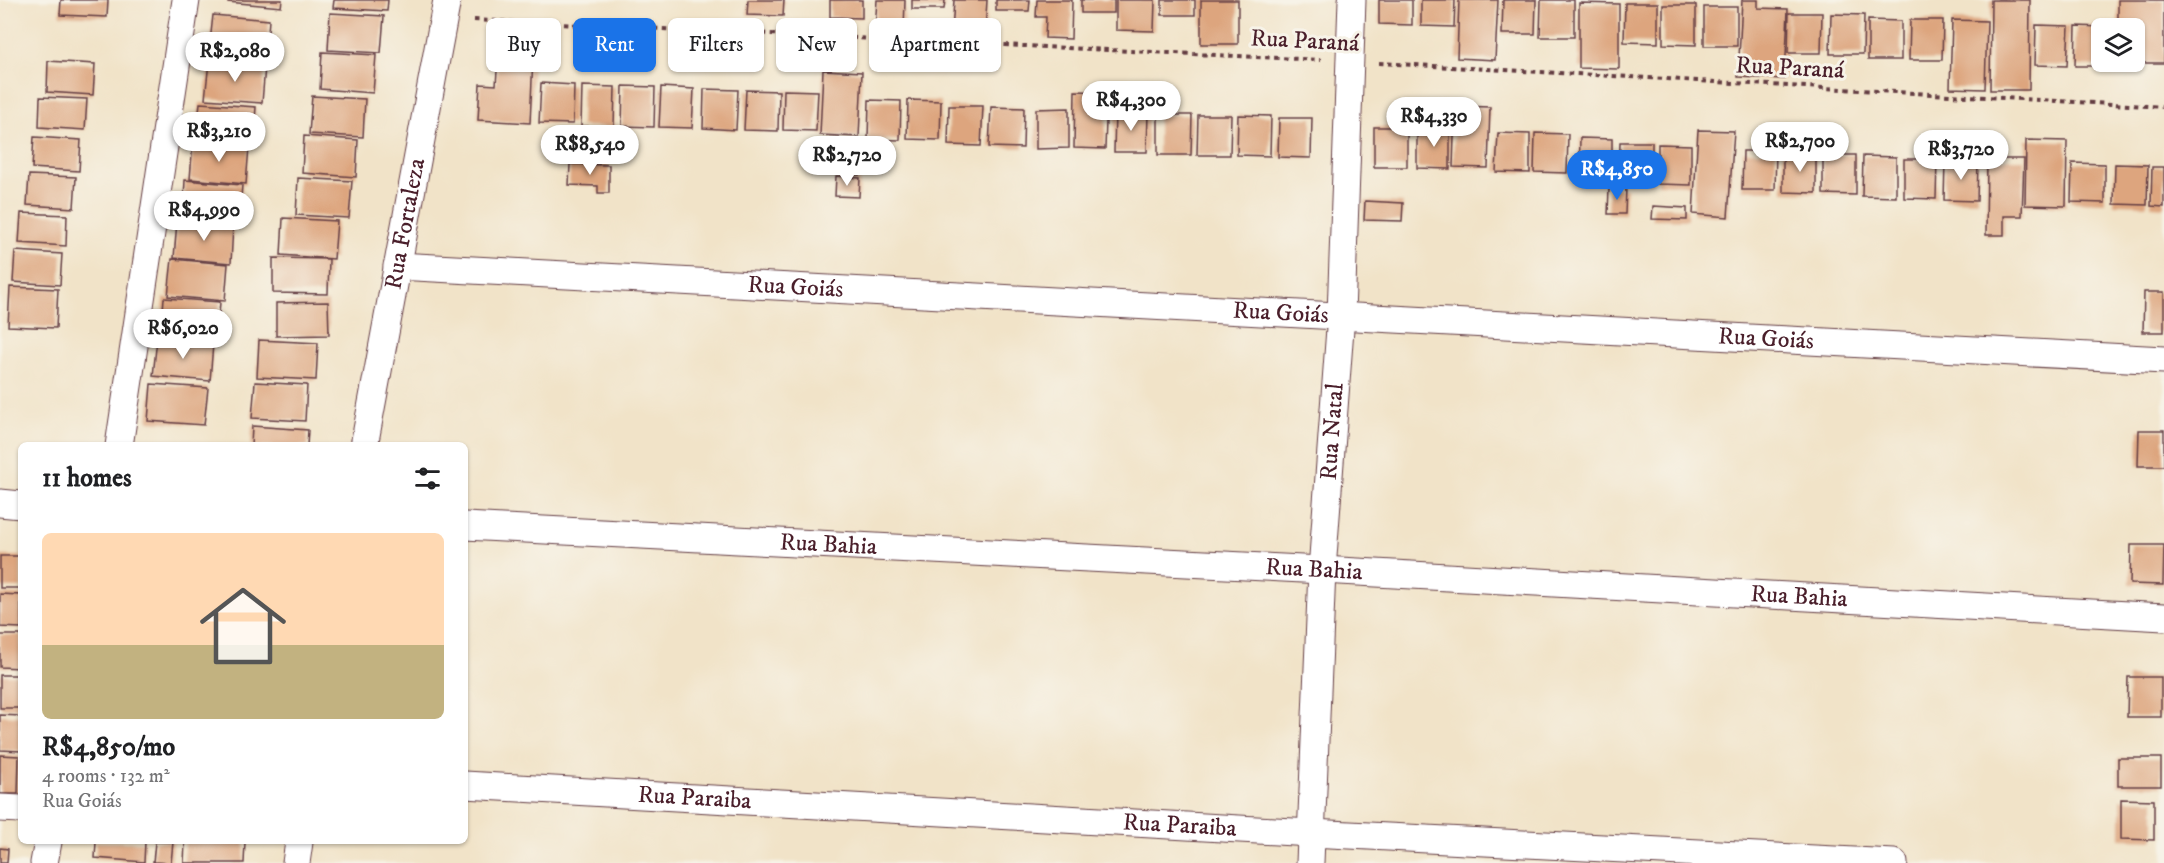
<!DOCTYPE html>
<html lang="en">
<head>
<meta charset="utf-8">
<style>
	body { margin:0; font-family:"IM FELL DW Pica",serif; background:#f6f6f6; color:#202124; height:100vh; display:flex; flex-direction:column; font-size:22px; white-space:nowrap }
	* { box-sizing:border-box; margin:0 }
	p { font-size:20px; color:#757577 }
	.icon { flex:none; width:33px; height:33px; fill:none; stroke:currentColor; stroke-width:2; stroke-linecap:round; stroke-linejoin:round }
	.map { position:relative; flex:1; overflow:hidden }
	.side { position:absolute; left:18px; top:442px; width:450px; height:402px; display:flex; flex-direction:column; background:#fff; border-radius:9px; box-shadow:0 2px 4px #0004 }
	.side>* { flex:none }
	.banner { position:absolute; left:486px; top:18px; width:570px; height:54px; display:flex; gap:12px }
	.tools { position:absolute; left:2091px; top:18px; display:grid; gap:12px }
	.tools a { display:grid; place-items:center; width:54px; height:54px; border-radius:9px; background:#fff; box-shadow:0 2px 4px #0004; font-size:30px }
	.price { position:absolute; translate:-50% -51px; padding:0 14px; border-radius:21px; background:#fff; color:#222; font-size:20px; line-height:39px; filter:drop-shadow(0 2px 3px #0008) }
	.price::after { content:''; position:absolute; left:50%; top:36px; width:18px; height:14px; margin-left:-9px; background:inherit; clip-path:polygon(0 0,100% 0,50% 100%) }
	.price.active { background:#1a73e8; color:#fff }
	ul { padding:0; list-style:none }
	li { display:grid; align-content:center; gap:12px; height:318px; padding:0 24px }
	li span { display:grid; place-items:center; height:186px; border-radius:9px; color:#555 }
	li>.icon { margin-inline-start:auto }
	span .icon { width:108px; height:108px; fill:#fffc; stroke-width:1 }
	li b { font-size:26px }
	h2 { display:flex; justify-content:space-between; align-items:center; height:72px; padding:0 24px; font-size:26px }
	.chip { padding:0 21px; border-radius:9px; background:#fff; box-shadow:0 2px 4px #0004; font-size:21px; line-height:54px }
	.chip.active { background:#1a73e8; color:#fff }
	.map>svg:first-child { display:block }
	.building { fill:#dda57e }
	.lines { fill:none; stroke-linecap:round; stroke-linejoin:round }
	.minor-casing { stroke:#633c43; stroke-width:29 }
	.path { stroke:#633c43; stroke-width:4; stroke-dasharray:4.5 4.5; stroke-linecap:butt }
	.minor { stroke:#fff; stroke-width:27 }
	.labels { text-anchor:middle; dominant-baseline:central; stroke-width:6; stroke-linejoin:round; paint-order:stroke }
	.street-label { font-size:24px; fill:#4a1f2b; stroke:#f7f3e8 }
</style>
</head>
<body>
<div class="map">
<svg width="2164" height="863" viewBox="0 0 2164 863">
	<rect width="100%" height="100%" fill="#f7f3e8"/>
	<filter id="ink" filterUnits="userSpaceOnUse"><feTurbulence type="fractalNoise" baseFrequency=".0167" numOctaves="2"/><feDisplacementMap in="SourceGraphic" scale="12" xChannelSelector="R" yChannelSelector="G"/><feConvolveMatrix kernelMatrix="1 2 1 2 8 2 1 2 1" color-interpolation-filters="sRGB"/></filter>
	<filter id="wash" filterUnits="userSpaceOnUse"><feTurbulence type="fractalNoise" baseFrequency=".008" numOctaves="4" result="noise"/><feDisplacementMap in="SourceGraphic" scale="24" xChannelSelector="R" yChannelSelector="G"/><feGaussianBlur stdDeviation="1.35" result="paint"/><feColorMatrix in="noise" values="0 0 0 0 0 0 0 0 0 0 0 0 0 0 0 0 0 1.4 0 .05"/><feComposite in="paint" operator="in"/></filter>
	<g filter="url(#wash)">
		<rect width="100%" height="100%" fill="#f1e3c8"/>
		<g id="blocks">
			<g class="building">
				<polygon points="61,0 108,0 107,17 60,15"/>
				<polygon points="228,0 282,0 281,7 228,2"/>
				<polygon points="334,0 388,0 387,11 333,8"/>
				<polygon points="748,0 784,0 783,16 747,15"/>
				<polygon points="830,0 862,0 862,18 830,17"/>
				<polygon points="877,0 905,0 904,30 875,29"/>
				<polygon points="912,0 945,0 944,9 912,9"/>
				<polygon points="954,0 987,0 985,32 952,34"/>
				<polygon points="996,0 1030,0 1029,11 996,11"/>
				<polygon points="1037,0 1072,0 1071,39 1045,38 1046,17 1036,17"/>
				<rect x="1081" y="0" width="33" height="13"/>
				<polygon points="1116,0 1155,0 1154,31 1116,30"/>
				<rect x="1162" y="0" width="33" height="15"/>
				<rect x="1201" y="0" width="37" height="44"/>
				<polygon points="1379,0 1412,0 1412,25 1379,24"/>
				<polygon points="1421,0 1455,0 1454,27 1421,26"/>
				<polygon points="1459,0 1498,0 1495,60 1457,58"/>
				<polygon points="1503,0 1536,0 1535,34 1502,34"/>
				<polygon points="1541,0 1574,0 1574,37 1540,37"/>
				<polygon points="1742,0 1758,0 1758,8 1788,9 1785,79 1738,77"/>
				<polygon points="1991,0 2030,0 2029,90 1990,90"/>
				<polygon points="2118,0 2164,0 2164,63 2134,63 2134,28 2118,28"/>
				<polygon points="1579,3 1619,4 1619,69 1579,68"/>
				<polygon points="1625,3 1658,3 1658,43 1624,42"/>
				<polygon points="1663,5 1696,5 1696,45 1663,44"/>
				<rect x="1704" y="7" width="33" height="39"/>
				<polygon points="330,13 384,16 381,53 328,50"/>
				<polygon points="1789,13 1822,13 1821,53 1788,53"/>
				<polygon points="1831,14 1864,15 1863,54 1830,54"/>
				<polygon points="213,15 269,20 266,57 209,52"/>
				<polygon points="1868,20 1901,21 1901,60 1868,60"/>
				<polygon points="1910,20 1943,20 1942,60 1909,60"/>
				<polygon points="1952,20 1987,21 1985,89 1950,88"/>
				<polygon points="2036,25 2069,26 2067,66 2035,65"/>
				<polygon points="2076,26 2102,27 2102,62 2108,62 2108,66 2075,66"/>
				<polygon points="322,52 376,55 373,93 320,89"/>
				<polygon points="498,57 533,58 530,123 478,120 480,84 496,85"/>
				<polygon points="48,61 95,64 93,95 47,92"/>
				<polygon points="209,62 265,66 262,103 205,99"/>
				<polygon points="823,70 862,72 859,137 820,135"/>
				<polygon points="541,83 574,85 573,124 539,123"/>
				<polygon points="582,86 615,87 614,127 581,126"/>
				<polygon points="623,86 655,87 654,127 622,126"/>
				<polygon points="661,87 694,89 692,128 659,127"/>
				<polygon points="704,89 738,90 736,130 703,128"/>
				<polygon points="746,90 779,91 778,131 744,130"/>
				<polygon points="784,90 818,91 816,131 783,130"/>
				<polygon points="1075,91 1107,92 1105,149 1074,148"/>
				<polygon points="312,96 365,99 363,137 309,134"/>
				<polygon points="40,97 87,99 85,130 39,127"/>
				<polygon points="869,100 901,101 900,140 868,139"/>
				<polygon points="908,100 941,101 940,140 907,139"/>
				<polygon points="200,103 256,107 253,144 196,140"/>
				<polygon points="949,106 983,106 981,146 948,145"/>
				<polygon points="1455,106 1490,107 1488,168 1453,167"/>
				<polygon points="991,107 1024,108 1023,148 989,147"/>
				<polygon points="1069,108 1069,148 1036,149 1036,109"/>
				<polygon points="1115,112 1148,112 1147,152 1114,152"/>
				<polygon points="1158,115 1192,115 1191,155 1158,155"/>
				<polygon points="1198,115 1231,115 1230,155 1197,155"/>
				<polygon points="1238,115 1271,116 1270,156 1237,155"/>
				<polygon points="1279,118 1312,118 1311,158 1278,157"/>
				<rect x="1374" y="127" width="33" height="40"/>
				<polygon points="1417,128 1450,129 1450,169 1417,168"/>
				<polygon points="1698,130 1734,131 1728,217 1693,214"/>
				<polygon points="1498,133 1530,134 1530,173 1496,172"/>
				<polygon points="1535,133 1568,134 1567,173 1534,172"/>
				<polygon points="304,136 358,140 356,177 302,173"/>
				<polygon points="34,137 81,140 79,171 32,168"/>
				<polygon points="1580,138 1612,139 1612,178 1579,177"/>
				<polygon points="2026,140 2067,141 2066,206 2025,205"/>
				<polygon points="193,142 249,147 246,184 190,179"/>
				<polygon points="1620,142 1652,142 1652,182 1619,181"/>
				<polygon points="1658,144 1691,145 1691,185 1658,184"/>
				<polygon points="1743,151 1776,151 1775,190 1742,190"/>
				<polygon points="1783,152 1816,153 1816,193 1783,192"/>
				<polygon points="1823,155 1856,155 1856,195 1823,194"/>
				<polygon points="1863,156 1896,157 1896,197 1862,196"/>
				<polygon points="820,159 860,162 859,175 819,172"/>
				<polygon points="1904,159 1937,159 1936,199 1904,198"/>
				<polygon points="1987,159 2024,159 2022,216 2004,216 2004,235 1986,235"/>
				<polygon points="1945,161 1978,161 1977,201 1944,200"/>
				<polygon points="2072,163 2105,164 2105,203 2071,202"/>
				<polygon points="570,164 609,165 609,193 598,193 598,186 569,185"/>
				<polygon points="2115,164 2148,165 2147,205 2114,204"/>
				<polygon points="2152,167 2164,167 2164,207 2151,206"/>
				<polygon points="29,175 76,177 74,208 27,205"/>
				<polygon points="836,176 860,178 859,197 835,196"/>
				<polygon points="298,178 352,181 349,218 296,215"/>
				<polygon points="185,180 242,185 239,222 183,217"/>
				<polygon points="1609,188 1626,188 1625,214 1608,214"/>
				<polygon points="1365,201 1403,203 1402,221 1364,220"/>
				<polygon points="1653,206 1687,208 1687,220 1652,219"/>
				<polygon points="21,213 67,215 66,246 19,243"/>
				<polygon points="283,218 337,221 334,259 281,255"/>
				<polygon points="177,221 233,225 231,263 174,258"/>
				<polygon points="15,251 62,254 60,285 13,282"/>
				<polygon points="273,258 329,259 328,294 273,293"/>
				<polygon points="172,259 228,264 225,301 168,296"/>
				<polygon points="10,287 58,289 56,328 8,326"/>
				<polygon points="2144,292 2164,292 2164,332 2143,332"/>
				<polygon points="164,298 220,302 217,339 161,335"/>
				<polygon points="328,302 329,335 276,336 276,303"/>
				<polygon points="157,339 213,344 210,381 153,376"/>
				<polygon points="259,340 318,343 316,380 257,377"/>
				<polygon points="255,382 307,385 305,421 252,418"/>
				<polygon points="151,384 208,388 204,425 148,421"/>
				<polygon points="252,426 308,430 307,446 251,446"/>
				<polygon points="2139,430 2164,430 2164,466 2138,466"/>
				<polygon points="2131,545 2164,545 2163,585 2130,584"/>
				<rect x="0" y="556" width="21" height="32"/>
				<polygon points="0,594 21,595 21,628 0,627"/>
				<polygon points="0,635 21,635 21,668 0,667"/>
				<rect x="0" y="675" width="21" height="33"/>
				<polygon points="2128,677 2161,677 2161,717 2127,717"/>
				<polygon points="0,715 21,716 21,751 0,750"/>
				<polygon points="0,755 19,756 18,794 0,794"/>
				<rect x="2118" y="758" width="43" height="28"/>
				<polygon points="2121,799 2154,800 2154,840 2121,839"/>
				<polygon points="96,842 145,842 144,862 95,858"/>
				<polygon points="155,842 173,842 171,863 153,862"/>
				<polygon points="185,842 245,842 244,863 184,863"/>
				<polygon points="0,848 8,849 7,863 0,863"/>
			</g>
		</g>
	</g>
	<g filter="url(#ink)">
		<use href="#blocks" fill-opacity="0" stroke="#633c43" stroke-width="1.5"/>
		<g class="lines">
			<defs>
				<g id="minor">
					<path id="s1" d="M 397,266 L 2164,360"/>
					<polyline points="119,446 186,0"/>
					<path id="s2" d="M 364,446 L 447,0"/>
					<polyline points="0,503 21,505"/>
					<path id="s3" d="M 465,526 L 1322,570 L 2164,617"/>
					<path id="s4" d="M 465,785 L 1311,833 L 1894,863"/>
					<polyline points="0,808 21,809"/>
					<polyline points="44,863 48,842"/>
					<polyline points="296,863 299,842"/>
					<path id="s5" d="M 1310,863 L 1322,570 L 1341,315 L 1352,0"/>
				</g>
			</defs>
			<use href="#minor" class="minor-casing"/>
			<g class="path">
				<polyline points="474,20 1321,60"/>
				<polyline points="1379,63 2164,107"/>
			</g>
			<use href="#minor" class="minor"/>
		</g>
	</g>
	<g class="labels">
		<g class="street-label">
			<text transform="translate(1305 41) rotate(3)">Rua Paraná</text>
			<text transform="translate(1790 68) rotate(3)">Rua Paraná</text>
			<text stroke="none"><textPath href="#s2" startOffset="226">Rua Fortaleza</textPath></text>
			<text stroke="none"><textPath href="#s1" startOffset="399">Rua Goiás</textPath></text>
			<text stroke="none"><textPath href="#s1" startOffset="885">Rua Goiás</textPath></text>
			<text stroke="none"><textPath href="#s1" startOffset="1371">Rua Goiás</textPath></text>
			<text stroke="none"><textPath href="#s5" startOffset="432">Rua Natal</textPath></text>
			<text stroke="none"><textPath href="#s3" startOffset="364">Rua Bahia</textPath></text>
			<text stroke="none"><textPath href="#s3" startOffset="850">Rua Bahia</textPath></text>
			<text stroke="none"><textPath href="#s3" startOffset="1336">Rua Bahia</textPath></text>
			<text stroke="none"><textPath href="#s4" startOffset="230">Rua Paraiba</textPath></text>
			<text stroke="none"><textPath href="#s4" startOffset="716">Rua Paraiba</textPath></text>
		</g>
	</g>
</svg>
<div class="tools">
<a><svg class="icon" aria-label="layers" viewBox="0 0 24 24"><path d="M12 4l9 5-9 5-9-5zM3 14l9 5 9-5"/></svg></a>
</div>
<b class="price" style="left:235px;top:83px">R$2,080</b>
<b class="price" style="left:1131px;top:132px">R$4,300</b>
<b class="price" style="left:1434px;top:148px">R$4,330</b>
<b class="price" style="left:219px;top:163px">R$3,210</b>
<b class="price" style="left:1800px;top:173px">R$2,700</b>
<b class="price" style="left:590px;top:176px">R$8,540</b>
<b class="price" style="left:1961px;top:181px">R$3,720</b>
<b class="price" style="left:847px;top:187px">R$2,720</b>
<b class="price active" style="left:1617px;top:201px">R$4,850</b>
<b class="price" style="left:204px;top:242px">R$4,990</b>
<b class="price" style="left:183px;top:360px">R$6,020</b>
<div class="banner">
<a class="chip">Buy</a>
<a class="chip active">Rent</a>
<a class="chip">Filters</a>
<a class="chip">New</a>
<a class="chip">Apartment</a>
</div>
<section class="side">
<h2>11 homes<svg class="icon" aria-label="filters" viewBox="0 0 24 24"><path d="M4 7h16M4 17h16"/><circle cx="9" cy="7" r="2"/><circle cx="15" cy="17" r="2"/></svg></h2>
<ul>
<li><span style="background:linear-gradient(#ffd9b3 60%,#c2b280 0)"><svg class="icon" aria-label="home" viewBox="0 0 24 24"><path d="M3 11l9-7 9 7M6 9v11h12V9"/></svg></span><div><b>R$4,850/mo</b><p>4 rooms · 132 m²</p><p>Rua Goiás</p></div></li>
</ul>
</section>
</div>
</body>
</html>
